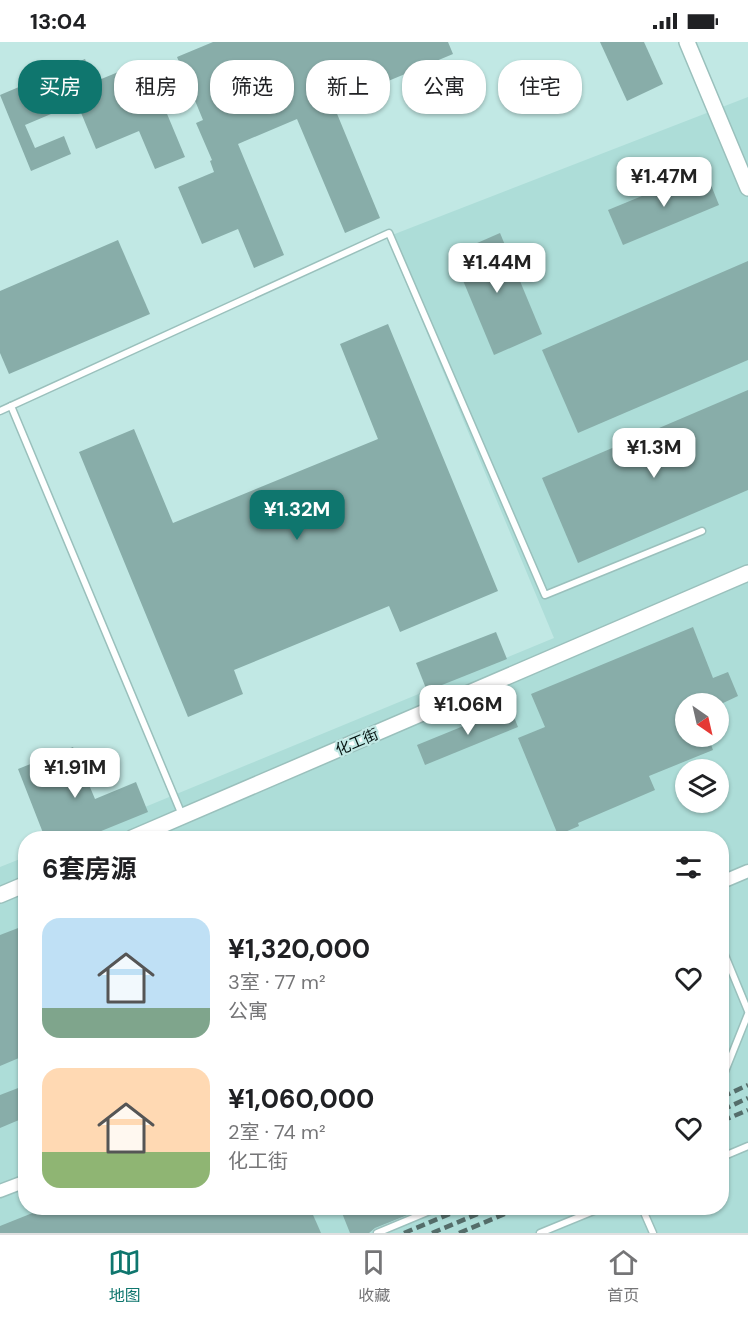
<!DOCTYPE html>
<html lang="zh">
<head>
<meta charset="utf-8">
<style>
	body { margin:0; font-family:"DM Sans","Noto Sans SC",sans-serif; background:#f6f6f6; color:#202124; height:100vh; display:flex; flex-direction:column; font-size:22px; white-space:nowrap }
	* { box-sizing:border-box; margin:0 }
	p { font-size:20px; color:#757577 }
	.icon { flex:none; width:33px; height:33px; fill:none; stroke:currentColor; stroke-width:2; stroke-linecap:round; stroke-linejoin:round }
	.map { position:relative; flex:1; overflow:hidden }
	.sheet { position:absolute; left:18px; top:789px; width:711px; height:384px; display:flex; flex-direction:column; background:#fff; border-radius:24px; box-shadow:0 2px 4px #0004 }
	.sheet>* { flex:none }
	.guide { position:absolute; left:18px; top:18px; width:712px; height:54px; display:flex; gap:12px }
	.needle { width:39px; rotate:146deg }
	.controls { position:absolute; left:675px; top:651px; display:grid; gap:12px }
	.controls a { display:grid; place-items:center; width:54px; height:54px; border-radius:50%; background:#fff; box-shadow:0 2px 4px #0004; font-size:30px }
	.price { position:absolute; translate:-50% -51px; padding:0 14px; border-radius:12px; background:#fff; color:#222; font-size:20px; line-height:39px; filter:drop-shadow(0 2px 3px #0008) }
	.price::after { content:''; position:absolute; left:50%; top:36px; width:18px; height:14px; margin-left:-9px; background:inherit; clip-path:polygon(0 0,100% 0,50% 100%) }
	.price.current { background:#0f766e; color:#fff }
	ul { padding:0; list-style:none }
	li { display:flex; align-items:center; gap:18px; height:150px; padding:0 24px }
	li span { display:grid; place-items:center; flex:none; width:168px; height:120px; border-radius:18px; color:#555 }
	li>.icon { margin-inline-start:auto }
	span .icon { width:72px; height:72px; fill:#fffc; stroke-width:1 }
	li b { font-size:26px }
	h2 { display:flex; justify-content:space-between; align-items:center; height:72px; padding:0 24px; font-size:26px }
	.pill { padding:0 21px; border-radius:24px; background:#fff; box-shadow:0 2px 4px #0004; font-size:21px; line-height:54px }
	.pill.current { background:#0f766e; color:#fff }
	.status { display:flex; justify-content:space-between; align-items:center; height:42px; padding:0 30px; background:#fff; direction:ltr }
	.status svg { height:16px; fill:currentColor }
	.menu { display:flex; justify-content:space-around; align-items:center; height:84px; border-top:2px solid #e0e0e0; background:#fff; font-size:16px; color:#757577 }
	.menu a { display:grid; justify-items:center; gap:3px }
	.menu .current { color:#0f766e }
	.map>svg:first-child { display:block }
	.built { fill:#adddd8; fill-rule:evenodd }
	.building { fill:#88ada9 }
	.lines { fill:none; stroke-linecap:round; stroke-linejoin:round }
	.service-casing { stroke:#9ac0bc; stroke-width:9 }
	.minor-casing { stroke:#9ac0bc; stroke-width:15 }
	.tertiary-casing { stroke:#9ac0bc; stroke-width:18 }
	.service { stroke:#fff; stroke-width:6 }
	.minor { stroke:#fff; stroke-width:12 }
	.tertiary { stroke:#fff; stroke-width:15 }
	.rail { stroke:#546d6a; stroke-width:4.5; stroke-dasharray:9 4.5; stroke-linecap:butt }
	.labels { text-anchor:middle; dominant-baseline:central; stroke-width:4.5; stroke-linejoin:round; paint-order:stroke }
	.street-label { font-size:15px; fill:#041210; stroke:#c1e8e4 }
</style>
</head>
<body>
<div class="status"><b>13:04</b><svg viewBox="0 0 49 12"><path d="M0 12V9h3v3zM5 12V6h3v6zM10 12V3h3v9zM15 12V0h3v12zM26 1h20v11H26zM47 4h2v5h-2z"/></svg></div>
<div class="map">
<svg width="748" height="1191" viewBox="0 0 748 1191">
	<rect width="100%" height="100%" fill="#c1e8e4"/>
	<path class="built" d="M 748,55 L 748,1191 L 0,1191 L 0,825 L 25,815 L 26,1166 L 722,1166 L 722,796 L 70,796 L 554,596 L 387,195 ZM 686,662 L 718,662 L 718,694 L 686,694 ZM 686,728 L 718,728 L 718,760 L 686,760 Z"/>
	<g class="building">
		<polygon points="213,0 448,0 453,12 333,62 380,176 345,191 297,77 238,102 284,213 254,226 238,187 202,202 178,145 214,130 210,119 212,118 196,81 203,78 177,15"/>
		<polygon points="600,0 644,0 663,42 627,59"/>
		<polygon points="85,17 94,40 145,19 185,115 155,127 139,89 96,107 77,61 25,83 35,106 64,94 71,112 31,129 0,53"/>
		<polygon points="705,128 719,163 623,203 608,168"/>
		<polygon points="500,191 542,292 494,313 452,212"/>
		<polygon points="118,198 150,272 9,332 0,311 0,249"/>
		<polygon points="748,219 748,318 578,391 542,308"/>
		<polygon points="388,282 498,549 400,590 389,564 234,628 243,652 188,675 79,410 134,387 173,481 378,397 340,302"/>
		<polygon points="748,348 748,448 578,521 542,436"/>
		<polygon points="693,585 713,636 728,630 738,654 721,662 686,662 686,694 708,694 713,708 649,734 655,748 578,781 579,784 558,793 518,696 545,685 531,652"/>
		<polygon points="496,590 507,617 427,649 416,621"/>
		<polygon points="510,665 518,685 425,723 417,703"/>
		<polygon points="73,705 95,757 136,740 148,770 84,796 45,796 18,727"/>
		<polygon points="26,883 26,1013 0,1024 0,893"/>
		<polygon points="26,1043 26,1075 0,1086 0,1053"/>
		<polygon points="45,1166 310,1166 321,1191 0,1191 0,1184"/>
		<polygon points="340,1166 425,1166 375,1186 369,1191 350,1191"/>
	</g>
	<g class="lines">
		<defs>
			<g id="service">
				<polyline points="11,364 182,773"/>
				<polyline points="0,369 389,191 545,553 702,489"/>
				<polyline points="722,906 748,969"/>
				<polyline points="722,1037 748,972"/>
				<polyline points="722,1115 748,1104"/>
				<polyline points="642,1166 653,1191"/>
				<polyline points="377,1191 437,1166"/>
				<polyline points="540,1191 601,1166"/>
			</g>
			<g id="minor">
				<polyline points="722,840 748,829"/>
				<polyline points="0,1149 26,1139"/>
			</g>
			<g id="tertiary">
				<polyline points="687,0 748,146"/>
				<polyline points="132,796 748,531"/>
				<polyline points="0,853 26,842"/>
			</g>
		</defs>
		<use href="#service" class="service-casing"/>
		<use href="#minor" class="minor-casing"/>
		<use href="#tertiary" class="tertiary-casing"/>
		<use href="#service" class="service"/>
		<use href="#minor" class="minor"/>
		<use href="#tertiary" class="tertiary"/>
		<g class="rail">
			<polyline points="722,1055 748,1043"/>
			<polyline points="722,1068 748,1056"/>
			<polyline points="722,1079 748,1068"/>
			<polyline points="404,1191 464,1166"/>
			<polyline points="432,1191 492,1166"/>
			<polyline points="459,1191 519,1166"/>
		</g>
	</g>
	<g class="labels">
		<g class="street-label">
			<text transform="translate(357 700) rotate(-23)">化工街</text>
		</g>
	</g>
</svg>
<div class="controls">
<a><svg class="needle" viewBox="-14 -14 28 28"><path d="M0-13l5 13h-10z" fill="#e53935"/><path d="M0 13l5-13h-10z" fill="#757577"/></svg></a>
<a><svg class="icon" aria-label="layers" viewBox="0 0 24 24"><path d="M12 4l9 5-9 5-9-5zM3 14l9 5 9-5"/></svg></a>
</div>
<b class="price" style="left:664px;top:166px">¥1.47M</b>
<b class="price" style="left:497px;top:252px">¥1.44M</b>
<b class="price" style="left:654px;top:437px">¥1.3M</b>
<b class="price current" style="left:297px;top:499px">¥1.32M</b>
<b class="price" style="left:468px;top:694px">¥1.06M</b>
<b class="price" style="left:75px;top:757px">¥1.91M</b>
<div class="guide">
<a class="pill current">买房</a>
<a class="pill">租房</a>
<a class="pill">筛选</a>
<a class="pill">新上</a>
<a class="pill">公寓</a>
<a class="pill">住宅</a>
</div>
<section class="sheet">
<h2>6套房源<svg class="icon" aria-label="filters" viewBox="0 0 24 24"><path d="M4 7h16M4 17h16"/><circle cx="9" cy="7" r="2"/><circle cx="15" cy="17" r="2"/></svg></h2>
<ul>
<li><span style="background:linear-gradient(#bfe0f5 75%,#7fa58c 0)"><svg class="icon" aria-label="home" viewBox="0 0 24 24"><path d="M3 11l9-7 9 7M6 9v11h12V9"/></svg></span><div><b>¥1,320,000</b><p>3室 · 77 m²</p><p>公寓</p></div><svg class="icon" aria-label="heart" viewBox="0 0 24 24"><path d="M12 20l-8-8c-3-5 5-10 8-4 3-6 11-1 8 4z"/></svg></li>
<li><span style="background:linear-gradient(#ffd9b3 70%,#8fb573 0)"><svg class="icon" aria-label="home" viewBox="0 0 24 24"><path d="M3 11l9-7 9 7M6 9v11h12V9"/></svg></span><div><b>¥1,060,000</b><p>2室 · 74 m²</p><p>化工街</p></div><svg class="icon" aria-label="heart" viewBox="0 0 24 24"><path d="M12 20l-8-8c-3-5 5-10 8-4 3-6 11-1 8 4z"/></svg></li>
</ul>
</section>
</div>
<nav class="menu">
<a class="current"><svg class="icon" aria-label="map" viewBox="0 0 24 24"><path d="M3 6l6-2 6 2 6-2v14l-6 2-6-2-6 2zM9 4v14M15 6v14"/></svg>地图</a>
<a><svg class="icon" aria-label="saved" viewBox="0 0 24 24"><path d="M7 4h10v16l-5-4-5 4z"/></svg>收藏</a>
<a><svg class="icon" aria-label="home" viewBox="0 0 24 24"><path d="M3 11l9-7 9 7M6 9v11h12V9"/></svg>首页</a>
</nav>
</body>
</html>
